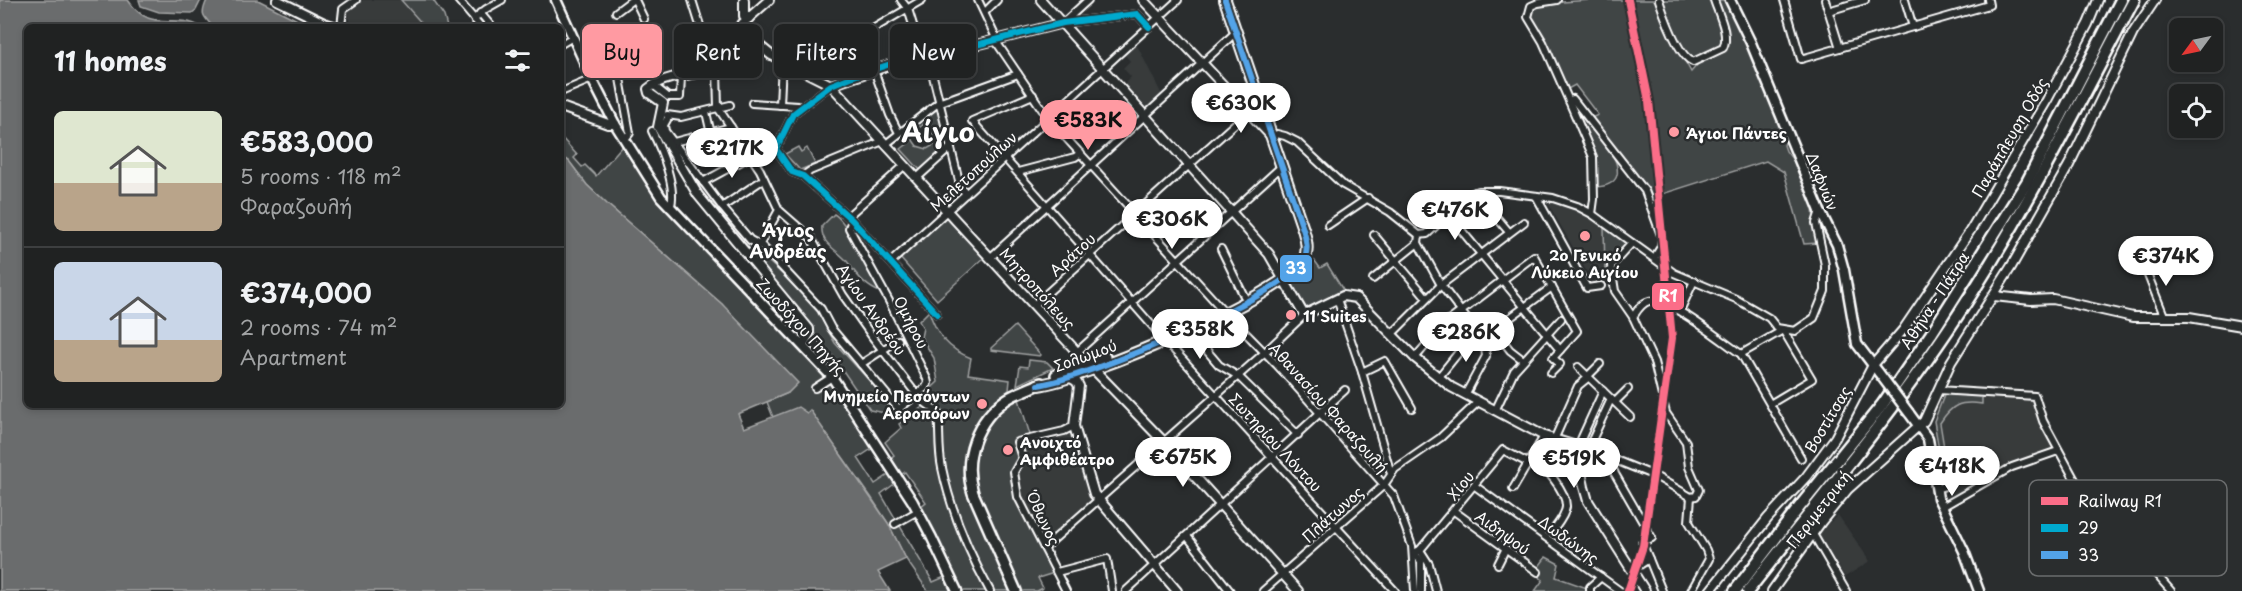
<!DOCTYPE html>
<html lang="en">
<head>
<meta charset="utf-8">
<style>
	body { margin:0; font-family:"Playpen Sans",sans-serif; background:#2d2f2f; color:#f1f3f6; height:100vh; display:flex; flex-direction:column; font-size:22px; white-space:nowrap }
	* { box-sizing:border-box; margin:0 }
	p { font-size:20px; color:#a2a4a5 }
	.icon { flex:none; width:33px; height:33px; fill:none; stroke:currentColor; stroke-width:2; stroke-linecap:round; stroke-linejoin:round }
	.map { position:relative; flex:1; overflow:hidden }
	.side { position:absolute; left:24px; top:24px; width:540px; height:384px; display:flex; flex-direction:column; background:#202222; border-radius:9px; box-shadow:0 3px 9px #0003,0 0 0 2px #3d3f40 }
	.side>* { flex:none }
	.banner { position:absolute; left:582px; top:24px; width:570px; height:54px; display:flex; gap:12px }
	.needle { width:39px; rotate:237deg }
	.fabs { position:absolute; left:2169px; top:18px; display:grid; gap:12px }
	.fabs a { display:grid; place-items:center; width:54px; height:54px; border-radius:9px; background:#202222; box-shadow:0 3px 9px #0003,0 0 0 2px #3d3f40; font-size:30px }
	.price { position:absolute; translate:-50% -51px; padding:0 14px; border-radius:21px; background:#fff; color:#222; font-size:20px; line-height:39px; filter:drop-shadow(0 2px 3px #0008) }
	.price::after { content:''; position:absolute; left:50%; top:36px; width:18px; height:14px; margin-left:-9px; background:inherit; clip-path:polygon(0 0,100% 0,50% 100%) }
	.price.active { background:#ff9aa2; color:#111 }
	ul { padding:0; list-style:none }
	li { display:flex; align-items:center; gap:18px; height:150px; padding:0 30px }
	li+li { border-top:2px solid #3d3f40 }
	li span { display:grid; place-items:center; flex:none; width:168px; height:120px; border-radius:9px; color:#555 }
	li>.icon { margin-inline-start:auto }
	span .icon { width:72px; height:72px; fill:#fffc; stroke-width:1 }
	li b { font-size:26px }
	h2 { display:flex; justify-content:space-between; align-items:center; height:72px; padding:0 30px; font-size:26px }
	.pill { padding:0 21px; border-radius:9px; background:#202222; box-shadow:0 3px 9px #0003,0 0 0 2px #3d3f40; font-size:21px; line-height:54px }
	.pill.active { background:#ff9aa2; color:#111 }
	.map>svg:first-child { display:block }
	.built { fill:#373a3b }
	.green { fill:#414445; stroke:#a0a2a2; stroke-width:1.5; fill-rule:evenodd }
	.water { fill:#6a6c6d; stroke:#a6a7a7; stroke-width:1.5 }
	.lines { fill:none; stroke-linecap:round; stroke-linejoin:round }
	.minor-casing { stroke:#fff; stroke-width:10 }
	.tertiary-casing { stroke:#fff; stroke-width:12 }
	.secondary-casing { stroke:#fff; stroke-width:13 }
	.primary-casing { stroke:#fff; stroke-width:14 }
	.motorway-casing { stroke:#fff; stroke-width:15 }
	.minor { stroke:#2a2d2e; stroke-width:6 }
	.tertiary { stroke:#2a2d2e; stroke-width:8 }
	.secondary { stroke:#2a2d2e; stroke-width:8 }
	.primary { stroke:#2a2d2e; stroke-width:9 }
	.motorway { stroke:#2a2d2e; stroke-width:10 }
	.secondary-bridge-casing { stroke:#fff; stroke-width:13; stroke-linecap:butt }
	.secondary-bridge { stroke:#2a2d2e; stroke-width:8 }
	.bus-1-casing { stroke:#2a2d2e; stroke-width:10 }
	.bus-2-casing { stroke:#2a2d2e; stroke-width:10 }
	.bus-1 { stroke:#00a9ce; stroke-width:6 }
	.bus-2 { stroke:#53a3e8; stroke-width:6 }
	.rail-1-casing { stroke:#2a2d2e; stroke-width:12 }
	.rail-1 { stroke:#fb6d88; stroke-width:8 }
	.poi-dot { fill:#ff9aa2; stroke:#2a2d2e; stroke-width:2 }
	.labels { text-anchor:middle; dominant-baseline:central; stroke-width:5; stroke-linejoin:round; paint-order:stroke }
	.poi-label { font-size:15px; font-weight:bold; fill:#fff; stroke:#2a2d2e; text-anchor:start }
	.street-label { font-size:15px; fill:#fff; stroke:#2a2d2e }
	.quarter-label { font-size:18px; font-weight:bold; fill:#fff; stroke:#2a2d2e }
	.town-label { font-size:27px; font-weight:bold; fill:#fff; stroke:#2a2d2e }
	.key { fill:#2a2d2e; stroke:#6a6c6d; stroke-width:1.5 }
	.key-label { font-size:16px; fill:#fff }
	.line-badge { stroke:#2a2d2e; stroke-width:2 }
	.badge-label { font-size:16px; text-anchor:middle; font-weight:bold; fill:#fff }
</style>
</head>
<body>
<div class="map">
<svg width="2242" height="591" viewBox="0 0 2242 591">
	<rect width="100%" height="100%" fill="#2a2d2e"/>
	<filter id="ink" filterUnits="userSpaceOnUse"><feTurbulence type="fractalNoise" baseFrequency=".0167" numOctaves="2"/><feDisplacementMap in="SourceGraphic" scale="12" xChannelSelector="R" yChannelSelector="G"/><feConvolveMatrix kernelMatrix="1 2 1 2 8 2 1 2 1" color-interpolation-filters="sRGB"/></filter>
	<g filter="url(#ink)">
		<g class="built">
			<polygon points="356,0 405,0 424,27 358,27 351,23 346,11"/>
			<polygon points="1136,43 1162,95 1147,108 1124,84 1131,77 1123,68 1130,61 1124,54"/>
			<polygon points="1546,200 1577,209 1604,227 1605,270 1587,272"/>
			<polygon points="1945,393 2025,398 2027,400 2033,399 2055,449 2012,464 1948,499 1941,470 1934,421"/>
			<polygon points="1072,430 1091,500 1045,541 1020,496 1017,473 1019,444"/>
			<polygon points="1838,515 1870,561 1845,577 1817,534"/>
		</g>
		<g class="green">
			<polygon points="401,0 433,0 444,16 447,27 425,27"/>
			<path d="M 1590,0 L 1657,0 L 1662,19 L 1691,72 L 1698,64 C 1678,51 1667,22 1661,0 L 1724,0 L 1750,52 L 1785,133 L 1787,139 L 1784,145 L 1786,151 L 1799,168 L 1813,205 L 1814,224 L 1818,243 L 1804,244 L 1784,172 L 1766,161 L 1653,197 L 1591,118 L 1598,115 L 1575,85 L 1566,90 L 1554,67 L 1541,31 L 1539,31 L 1530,16 L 1533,7 L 1549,3 Z"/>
			<path d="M 1575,105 C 1589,122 1649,183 1596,187 L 1591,157 L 1569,108 Z"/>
			<path d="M 937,106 L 947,147 L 921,171 L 901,149 L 910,142 L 903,132 ZM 924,124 L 935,137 L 931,139 L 934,145 L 927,149 L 917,146 L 910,136 L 915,126 L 920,127 Z"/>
			<polygon points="561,137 577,155 574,158 582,167 585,165 596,176 623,145 672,215 825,373 873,448 858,458 875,484 890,474 897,482 881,494 933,582 947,576 954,591 928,591 906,559 888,523 871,497 810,411 808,413 790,411 773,417 767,402 788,393 722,304 607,204 587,185 569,161 561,156"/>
			<polygon points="798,147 801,152 807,148 815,164 800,170 785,154"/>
			<polygon points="676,151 753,247 794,285 816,309 835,343 886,399 888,406 885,413 870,410 833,356 824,352 811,327 699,193"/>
			<path d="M 834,214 C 846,220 876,278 880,292 C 866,287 857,276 849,264 C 840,250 820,246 822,226 Z"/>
			<polygon points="948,214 986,256 937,300 900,258"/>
			<polygon points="1604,227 1627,243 1609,265 1609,270 1605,270"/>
			<polygon points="1311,259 1315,261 1320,268 1327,264 1343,290 1308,311 1292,283 1304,271"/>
			<path d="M 929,311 C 936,334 948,349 971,358 L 968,374 L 1010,380 L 1009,390 L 991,404 L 979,421 L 974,433 L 967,465 L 1014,591 L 960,591 L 913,502 L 921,506 L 926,502 L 905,472 L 898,477 L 888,460 L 894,455 L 885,442 L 901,428 L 899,424 L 925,405 L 920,399 L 938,382 L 934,358 L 921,337 L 923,328 L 919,321 Z"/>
			<polygon points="1015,326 1041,355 1040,356 991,350 991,348"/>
			<polygon points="1029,360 1047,362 1053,368 1017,385 1020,366 1028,367"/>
			<path d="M 1945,393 L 1982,395 L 1982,404 C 1960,401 1952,404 1940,423 L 1948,472 L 1944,480 L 1934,421 Z"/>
			<polygon points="1018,396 1031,438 1017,442 1022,458 1014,472 1018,497 1057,572 1038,578 1043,588 1037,591 1020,591 979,498 973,472 975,450 989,418"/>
			<polygon points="1546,557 1559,564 1556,577 1587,588 1587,591 1535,591 1543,580 1534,573"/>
		</g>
		<g class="water">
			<path d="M 0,0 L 128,0 C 151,35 174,11 201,27 L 27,27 L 27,405 L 561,405 L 561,156 L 569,161 L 587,185 L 607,204 L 722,304 L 798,383 L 788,393 L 738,414 L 744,428 L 798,407 L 807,413 L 810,410 L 888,523 L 906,559 L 878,572 L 890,591 L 0,591 Z"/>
			<polygon points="139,0 201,0 196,10 192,13 159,12 141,6"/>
			<path d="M 207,0 L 258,0 L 311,27 L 213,27 C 203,15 200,16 207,0 Z"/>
		</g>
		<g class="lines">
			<defs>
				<g id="minor">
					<polyline points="458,0 481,27"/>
					<polyline points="635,0 644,19"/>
					<polyline points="692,0 702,32 716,50"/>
					<polyline points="901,0 908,9 922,54"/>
					<polyline points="978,0 997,40"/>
					<polyline points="1557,0 1538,3 1531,6 1528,17 1543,42 1569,101 1573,99 1645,191 1662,238 1661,247 1654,258"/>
					<path d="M 1659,0 C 1664,15 1678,56 1693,62 L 1723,48 C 1730,35 1718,13 1714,0"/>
					<polyline points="1784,0 1801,59 1989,5 1988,0"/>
					<polyline points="1825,0 1840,48"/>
					<polyline points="1905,0 1913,27"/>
					<polyline points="1828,11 1865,0"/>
					<polyline points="616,12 632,0"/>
					<polyline points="985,12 997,0"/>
					<polyline points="480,13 492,27"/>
					<polyline points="474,19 486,9 502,0"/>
					<polyline points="1063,23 1137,14 1149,27"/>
					<polyline points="1063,23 1088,0"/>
					<polyline points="341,27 343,9 356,0"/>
					<polyline points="995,40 1048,118 1221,308 1277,365 1394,496 1412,546 1415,591"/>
					<polyline points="561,44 573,37"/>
					<polyline points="927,52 960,185 966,194"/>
					<path d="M 717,70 L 718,108 L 760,170 L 779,210 L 811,238 L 843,295 L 874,339 L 920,399 L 938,412 C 940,430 938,450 942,468 C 951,511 969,553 990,591"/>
					<polyline points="874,70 890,115 899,133"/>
					<polyline points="871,71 859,37 922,0"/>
					<polyline points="619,73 630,133 625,139"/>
					<polyline points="653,85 668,97 680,97 681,76"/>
					<polyline points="831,85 793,114 776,149 792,172 803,176 852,220 937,314"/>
					<polyline points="561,92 592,79"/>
					<polyline points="1033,95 972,121 1163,338 1395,591"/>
					<polyline points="1569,101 1593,157 1594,199 1592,214"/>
					<polyline points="752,103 798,106 800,108"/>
					<polyline points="780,105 782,61"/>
					<polyline points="706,112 711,134"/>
					<polyline points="667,115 681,117 730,105"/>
					<polyline points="669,116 664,125 665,131 722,207 750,240 763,247 821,309 831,328 897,407 900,408 926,387 928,383 927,379 889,301 849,228 852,220"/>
					<path d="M 652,131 C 661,149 678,189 670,208"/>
					<polyline points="719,132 718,142 722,152"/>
					<polyline points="1272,137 1277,134 1285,136 1297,142 1343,185 1390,212 1419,235"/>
					<polyline points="674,142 731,127"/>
					<polyline points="886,144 938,103 1018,74"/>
					<polyline points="1018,172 1075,157 1081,153"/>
					<polyline points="803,176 810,171 883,141"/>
					<polyline points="917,178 950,148"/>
					<polyline points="703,182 751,156"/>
					<polyline points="1475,192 1509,232"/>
					<polyline points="1536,196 1587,288 1601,286"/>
					<polyline points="722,207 764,179"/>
					<polyline points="1448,214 1560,350"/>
					<polyline points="848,216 905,165"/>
					<polyline points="1328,225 1368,198"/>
					<polyline points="1374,235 1427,298"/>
					<polyline points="1419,235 1427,234 1470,194 1479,191 1499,191 1553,198 1577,206 1592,214 1674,273 1736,299 1769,318 1777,328 1795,331 1814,318 1825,291 1825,265 1816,223 1820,211"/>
					<polyline points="1419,235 1418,243 1441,285 1479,335 1485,336 1552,287"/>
					<path d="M 1632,243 L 1611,266 L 1615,291 L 1633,317 C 1637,311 1641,303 1649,301 C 1670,298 1723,342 1741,354"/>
					<polyline points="760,244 779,210"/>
					<polyline points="1221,249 1244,296"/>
					<polyline points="2163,253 2145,268 2165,318"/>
					<polyline points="991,257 1236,32"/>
					<polyline points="891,262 1178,0"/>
					<polyline points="1373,279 1418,243"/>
					<polyline points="1337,299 1362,372 1391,474"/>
					<polyline points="1034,305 1259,102"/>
					<polyline points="1680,311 1694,281"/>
					<polyline points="1633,317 1654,362 1666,413 1686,442 1689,467 1699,490 1696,496 1691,497"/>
					<polyline points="1186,326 1219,365 1238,376 1298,435"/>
					<polyline points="1494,329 1510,350 1523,360"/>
					<polyline points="1783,330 1741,354 1801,458"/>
					<polyline points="1392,334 1441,285 1524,222"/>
					<polyline points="1077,352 1282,166"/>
					<polyline points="1415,358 1441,327 1534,256 1577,331 1553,358 1560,364 1551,373"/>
					<polyline points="861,364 898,340"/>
					<polyline points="1578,367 1630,417"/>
					<polyline points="1362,372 1385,361 1412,408"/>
					<polyline points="1588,376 1600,364"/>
					<polyline points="1438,378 1475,332"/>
					<polyline points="815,388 832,377"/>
					<polyline points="1938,390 2035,396 2043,421 2076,482 2100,505 2127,541 2171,591"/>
					<polyline points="1603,391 1577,448 1588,449 1655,476 1691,497"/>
					<polyline points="1465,395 1486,356 1484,336"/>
					<polyline points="1615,402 1628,389"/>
					<polyline points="1770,404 1812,379 1783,330"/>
					<polyline points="1495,411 1514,371 1561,319"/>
					<polyline points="1554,440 1578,386 1589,377"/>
					<polyline points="1588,449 1611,399"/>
					<path d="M 1532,457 C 1544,466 1567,491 1566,507 C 1565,516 1557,525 1552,532"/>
					<polyline points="1608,457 1615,474 1652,538 1642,542 1662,591"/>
					<polyline points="1475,486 1620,591"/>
					<polyline points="1513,489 1544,436"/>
					<polyline points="1936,489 1945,486"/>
					<polyline points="1942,507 2012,467 2058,451"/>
					<polyline points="1454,511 1538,572"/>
					<polyline points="895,524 918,511"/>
					<polyline points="1813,534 1846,591"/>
					<polyline points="1187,536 1230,591"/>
					<polyline points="1044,548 1264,353 1304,315"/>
					<polyline points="1420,550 1429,564 1436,591"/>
					<polyline points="1498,564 1505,550"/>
					<polyline points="1632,570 1649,559"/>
					<polyline points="1057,572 1107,559 1112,591"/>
					<polyline points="1066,591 1018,497 1014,472 1022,458 1017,442 1064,431 1074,426"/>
					<polyline points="1126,591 1345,390"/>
					<polyline points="1263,591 1384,485 1395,469 1440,438 1478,402"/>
					<polyline points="1421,591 1421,561 1414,553 1420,550 1503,450 1528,463"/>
					<polyline points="1590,591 1590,587 1601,577"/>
					<polyline points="1691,591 1709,559 1706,550 1689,522 1691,497"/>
				</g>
				<g id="tertiary">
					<polyline points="277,0 324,23 337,27"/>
					<polyline points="744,0 744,16 749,18"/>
					<path d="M 769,0 C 750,17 732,32 716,50 L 717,70 C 696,74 664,75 648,89 L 649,93 L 663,103 L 658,127 L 698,195 L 809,329 L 809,334 L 803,345"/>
					<polyline points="1041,0 1269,254 1304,315 1343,296 1356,298 1415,358 1451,387 1544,436 1576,446 1584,487 1588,501 1645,591"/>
					<polyline points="1143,0 1271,136"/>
					<polyline points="742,25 745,34 771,55 831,85 1077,352 1164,442 1298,591"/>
					<polyline points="831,85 927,52 964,48 1063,23"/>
					<polyline points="561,107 608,124 615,124"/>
					<polyline points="1994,296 2031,300 2053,299 2133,317 2189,317 2242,326"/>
					<polyline points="1069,377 1076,381 1079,386 1074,426 1094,494 1177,591"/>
					<polyline points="1710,591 1768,518 1806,477 1835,438 1873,365 1903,330 1970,231 2047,100 2088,24 2098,0"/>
					<polyline points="1772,591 1821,522 1848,489 1924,421 1951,362 2011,267 2069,165 2133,33 2155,0"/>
				</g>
				<g id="secondary">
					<polyline points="556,0 592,79 615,124 661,197 832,377 913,502 931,536 957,591"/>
					<polyline points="1730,0 1751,43 1820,211 1837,245 1844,270 1857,344 1879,373"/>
					<polyline points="1909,413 1928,439 1938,498 1964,551 1979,591"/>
				</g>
				<g id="primary">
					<polyline points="1056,375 1105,357"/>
					<path d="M 1038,385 C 1082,380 1286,295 1304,260 C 1309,250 1306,239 1303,229 L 1225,0"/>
					<path d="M 1016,591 L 973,493 C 962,458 977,419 1007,399 C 1018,392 1030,389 1041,383"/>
				</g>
				<g id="motorway">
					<polyline points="1735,591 1801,505 1882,405 1931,334 2027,182 2121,0"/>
					<path d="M 1748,591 C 1825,492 1907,397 1974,290 C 2033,197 2082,98 2134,0"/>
				</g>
			</defs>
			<use href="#minor" class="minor-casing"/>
			<use href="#tertiary" class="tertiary-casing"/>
			<use href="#secondary" class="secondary-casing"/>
			<use href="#primary" class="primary-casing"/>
			<use href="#motorway" class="motorway-casing"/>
			<use href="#minor" class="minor"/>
			<use href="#tertiary" class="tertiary"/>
			<use href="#secondary" class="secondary"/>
			<use href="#primary" class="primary"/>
			<use href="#motorway" class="motorway"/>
			<defs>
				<polyline id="secondary-bridge" points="1879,373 1909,413"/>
			</defs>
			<use href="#secondary-bridge" class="secondary-bridge-casing"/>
			<use href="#secondary-bridge" class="secondary-bridge"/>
			<defs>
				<polyline id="bus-1" points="937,314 852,220 803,176 792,172 776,149 793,114 831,85 851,77 927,52 964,48 1063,23 1137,14 1149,27"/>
				<path id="bus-2" d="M 1038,385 C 1082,380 1286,295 1304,260 C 1309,250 1306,239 1303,229 L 1225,0"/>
			</defs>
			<use href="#bus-1" class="bus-1-casing"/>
			<use href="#bus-2" class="bus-2-casing"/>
			<use href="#bus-1" class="bus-1"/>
			<use href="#bus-2" class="bus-2"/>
			<defs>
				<polyline id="rail-1" points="1628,0 1649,101 1672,338 1643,546 1628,591"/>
			</defs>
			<use href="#rail-1" class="rail-1-casing"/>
			<use href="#rail-1" class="rail-1"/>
		</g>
	</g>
	<g class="poi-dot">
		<circle cx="1674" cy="132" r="6"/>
		<circle cx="1585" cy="236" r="6"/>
		<circle cx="1291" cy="315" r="6"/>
		<circle cx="982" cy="404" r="6"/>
		<circle cx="1008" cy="450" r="6"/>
	</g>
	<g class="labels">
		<g class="poi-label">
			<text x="1686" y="132">Άγιοι Πάντες</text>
			<text x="1585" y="254" text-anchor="middle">2ο Γενικό<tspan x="1585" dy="17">Λύκειο Αιγίου</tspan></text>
			<text x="1303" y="315">11 Suites</text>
			<text x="970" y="395" text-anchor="end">Μνημείο Πεσόντων<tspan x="970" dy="17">Αεροπόρων</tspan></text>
			<text x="1020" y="441">Aνοιχτό<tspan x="1020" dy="17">Aμφιθέατρο</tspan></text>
		</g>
		<g class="street-label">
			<text transform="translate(2009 137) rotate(-60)">Παράπλευρη Οδός</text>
			<text transform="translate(973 171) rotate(-42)">Μελετοπούλων</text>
			<text transform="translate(1823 181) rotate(68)">Δαφνών</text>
			<text transform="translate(1072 254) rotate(-42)">Αράτου</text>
			<text transform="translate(1038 288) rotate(48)">Μητροπόλεως</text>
			<text transform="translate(1934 300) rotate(-57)">Αθήνα - Πάτρα</text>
			<text transform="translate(872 309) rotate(55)">Αγίου Ανδρέου</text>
			<text transform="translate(912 322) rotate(63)">Ομήρου</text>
			<text transform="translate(802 326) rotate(48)">Ζωοδόχου Πηγής</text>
			<text transform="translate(1085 355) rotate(-20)">Σολωμού</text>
			<text transform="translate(1329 407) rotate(48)">Αθανασίου Φαραζουλή</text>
			<text transform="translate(1827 419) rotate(-59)">Βοστίτσας</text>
			<text transform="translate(1276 442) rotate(47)">Σωτηρίου Λόντου</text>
			<text transform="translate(1460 485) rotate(-51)">Χίου</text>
			<text transform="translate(1818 509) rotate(-52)">Περιμετρική</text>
			<text transform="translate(1332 514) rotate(-42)">Πλάτωνος</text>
			<text transform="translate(1044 518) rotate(65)">Όθωνος</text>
			<text transform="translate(1503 532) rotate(36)">Αιδηψού</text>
			<text transform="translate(1569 539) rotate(36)">Δωδώνης</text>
		</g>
		<g class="quarter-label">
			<text x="788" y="229">Άγιος<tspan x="788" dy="21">Ανδρέας</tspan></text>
		</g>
		<g class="town-label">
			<text x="938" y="130">Αίγιο</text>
		</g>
	</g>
	<rect x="2029" y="480" width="198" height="96" rx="9" class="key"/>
	<rect x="2041" y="497" width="27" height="8" fill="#fb6d88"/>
	<rect x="2041" y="524" width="27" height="8" fill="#00a9ce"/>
	<rect x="2041" y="551" width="27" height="8" fill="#53a3e8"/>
	<g class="key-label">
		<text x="2078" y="507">Railway R1</text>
		<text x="2078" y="534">29</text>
		<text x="2078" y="561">33</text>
	</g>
	<g class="line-badge">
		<rect x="1279" y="254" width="34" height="29" rx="6" fill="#53a3e8"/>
		<rect x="1651" y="282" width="34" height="29" rx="6" fill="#fb6d88"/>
	</g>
	<g class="badge-label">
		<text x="1296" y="274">33</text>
		<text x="1668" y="302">R1</text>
	</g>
</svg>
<div class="fabs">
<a><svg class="needle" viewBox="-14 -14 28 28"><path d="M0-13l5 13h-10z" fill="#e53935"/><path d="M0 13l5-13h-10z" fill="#a2a4a5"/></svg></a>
<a><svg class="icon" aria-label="locate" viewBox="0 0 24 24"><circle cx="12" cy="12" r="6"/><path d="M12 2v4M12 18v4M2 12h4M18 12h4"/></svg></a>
</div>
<b class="price" style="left:1241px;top:134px">€630K</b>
<b class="price active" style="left:1088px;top:151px">€583K</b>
<b class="price" style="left:732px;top:179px">€217K</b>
<b class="price" style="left:1455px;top:241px">€476K</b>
<b class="price" style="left:1172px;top:250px">€306K</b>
<b class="price" style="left:2166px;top:287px">€374K</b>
<b class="price" style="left:1200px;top:360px">€358K</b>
<b class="price" style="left:1466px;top:363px">€286K</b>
<b class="price" style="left:1183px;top:488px">€675K</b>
<b class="price" style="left:1574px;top:489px">€519K</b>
<b class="price" style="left:1952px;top:497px">€418K</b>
<div class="banner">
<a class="pill active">Buy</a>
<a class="pill">Rent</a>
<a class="pill">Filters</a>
<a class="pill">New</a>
</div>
<section class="side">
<h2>11 homes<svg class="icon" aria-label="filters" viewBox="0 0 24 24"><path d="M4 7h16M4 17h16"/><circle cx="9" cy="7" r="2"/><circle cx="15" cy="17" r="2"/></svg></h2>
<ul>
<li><span style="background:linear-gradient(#dfe7d0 60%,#b9a48a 0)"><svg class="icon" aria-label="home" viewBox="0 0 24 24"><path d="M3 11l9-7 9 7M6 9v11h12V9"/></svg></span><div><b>€583,000</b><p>5 rooms · 118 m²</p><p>Φαραζουλή</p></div></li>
<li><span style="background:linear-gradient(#c9d6e8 65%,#b9a48a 0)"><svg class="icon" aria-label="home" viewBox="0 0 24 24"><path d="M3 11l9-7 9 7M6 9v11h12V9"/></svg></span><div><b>€374,000</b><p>2 rooms · 74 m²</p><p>Apartment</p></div></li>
</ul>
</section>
</div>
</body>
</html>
